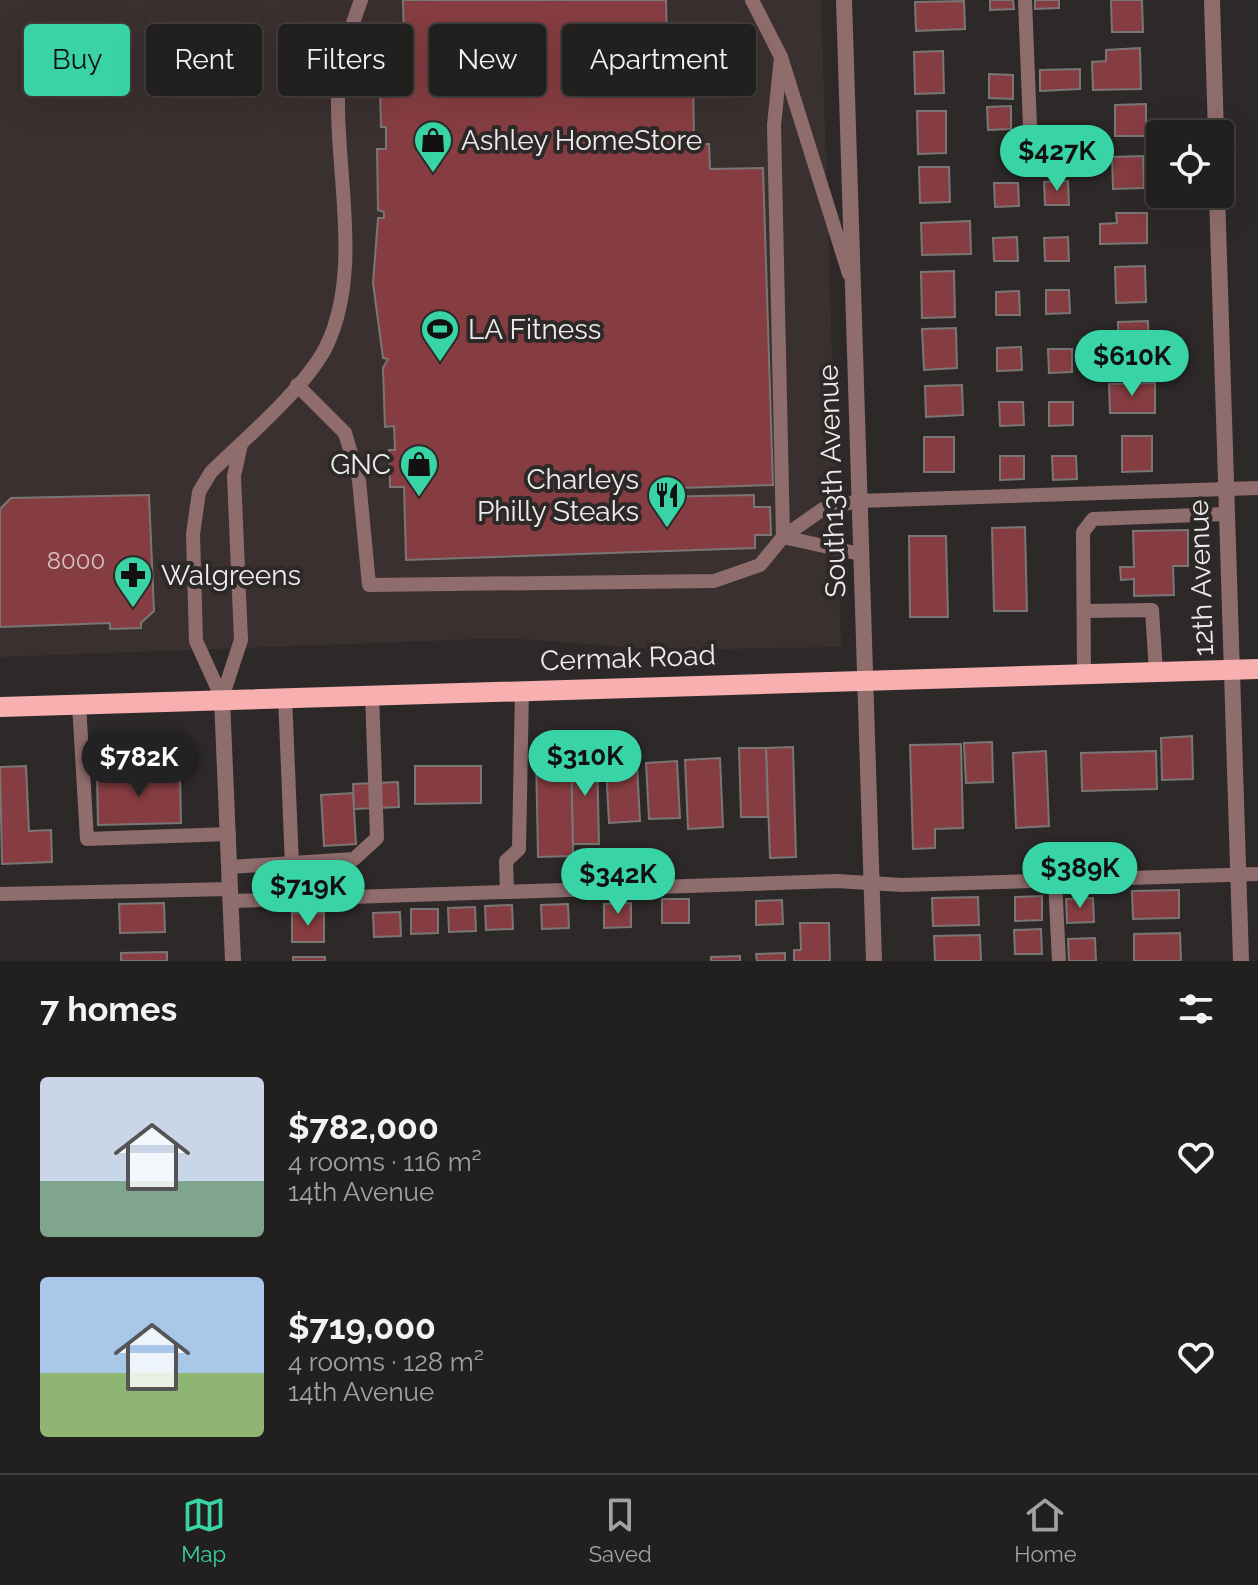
<!DOCTYPE html>
<html lang="en">
<head>
<meta charset="utf-8">
<style>
	body { margin:0; font-family:Raleway,sans-serif; background:#2a2728; color:#f1f3f6; height:100vh; display:flex; flex-direction:column; font-size:30px; white-space:nowrap }
	* { box-sizing:border-box; margin:0 }
	p { font-size:26px; color:#a2a2a4 }
	.icon { flex:none; width:44px; height:44px; fill:none; stroke:currentColor; stroke-width:2; stroke-linecap:round; stroke-linejoin:round }
	.map { position:relative; height:961px; overflow:hidden }
	.details { display:flex; flex-direction:column; background:#221f1f; flex:1 }
	.details>* { flex:none }
	.top-card { position:absolute; left:24px; top:24px; width:800px; height:72px; display:flex; gap:16px }
	.buttons { position:absolute; left:1146px; top:120px; display:grid; gap:16px }
	.buttons a { display:grid; place-items:center; width:88px; height:88px; border-radius:8px; background:#221f1f; box-shadow:0 8px 32px #0002,0 0 0 2px #3f3d3d; font-size:40px }
	.price { position:absolute; translate:-50% -68px; padding:0 18px; border-radius:28px; background:#38d4a6; color:#111; font-size:26px; line-height:52px; filter:drop-shadow(0 2px 4px #0008) }
	.price::after { content:''; position:absolute; left:50%; top:48px; width:24px; height:18px; margin-left:-12px; background:inherit; clip-path:polygon(0 0,100% 0,50% 100%) }
	.price.active { background:#222; color:#fff }
	ul { padding:0; list-style:none }
	li { display:flex; align-items:center; gap:24px; height:200px; padding:0 40px }
	li span { display:grid; place-items:center; flex:none; width:224px; height:160px; border-radius:8px; color:#555 }
	li>.icon { margin-inline-start:auto }
	span .icon { width:96px; height:96px; fill:#fffc; stroke-width:1 }
	li b { font-size:34px }
	h2 { display:flex; justify-content:space-between; align-items:center; height:96px; padding:0 40px; font-size:34px }
	.pill { padding:0 28px; border-radius:8px; background:#221f1f; box-shadow:0 8px 32px #0002,0 0 0 2px #3f3d3d; font-size:28px; line-height:72px }
	.pill.active { background:#38d4a6; color:#111 }
	.tab-bar { display:flex; justify-content:space-around; align-items:center; height:112px; border-top:2px solid #3f3d3d; background:#221f1f; font-size:22px; color:#a2a2a4 }
	.tab-bar a { display:grid; justify-items:center; gap:4px }
	.tab-bar .active { color:#38d4a6 }
	.map>svg:first-child { display:block }
	.built { fill:#3b3030 }
	.building { fill:#863d41; stroke:#7a7676; stroke-width:2 }
	.lines { fill:none; stroke-linecap:round; stroke-linejoin:round }
	.lane { stroke:#906d6d; stroke-width:14 }
	.street { stroke:#906d6d; stroke-width:16 }
	.primary { stroke:#f7afb0; stroke-width:20 }
	.labels { text-anchor:middle; dominant-baseline:central; stroke-width:8; stroke-linejoin:round; paint-order:stroke }
	.number-label { font-size:24px; fill:#d5c0c1 }
	.poi-label { font-size:28px; fill:#efecec; stroke:#2d2929; text-anchor:start }
	.street-label { font-size:28px; fill:#efecec; stroke:#2d2929 }
</style>
</head>
<body>
<div class="map">
<svg width="1258" height="961" viewBox="0 0 1258 961">
	<rect width="100%" height="100%" fill="#2d2929"/>
	<polygon class="built" points="0,0 821,0 841,647 667,650 506,638 0,657"/>
	<g class="building">
		<polygon points="403,0 666,0 667,41 692,45 693,65 621,66 621,72 693,70 694,144 709,144 710,169 763,168 773,485 650,489 650,497 754,495 754,507 770,507 771,535 755,535 755,548 406,560 404,487 390,487 389,450 395,450 394,426 385,427 383,368 388,359 383,358 373,283 378,218 384,218 384,212 378,210 377,149 386,149 386,127 381,127 380,89 394,89 393,79 405,78"/>
		<polygon points="990,0 1013,0 1014,9 990,10"/>
		<polygon points="1035,0 1059,0 1059,8 1035,9"/>
		<polygon points="1111,0 1142,0 1143,32 1112,32"/>
		<polygon points="964,1 965,29 916,31 915,2"/>
		<polygon points="1140,48 1141,89 1093,90 1092,62 1106,61 1106,50"/>
		<polygon points="943,51 944,93 915,94 914,52"/>
		<polygon points="1080,69 1080,89 1040,91 1040,70"/>
		<polygon points="989,74 1013,75 1013,99 989,98"/>
		<polygon points="1146,104 1146,136 1115,136 1115,105"/>
		<polygon points="1011,106 1011,129 988,130 987,107"/>
		<polygon points="917,111 946,111 946,153 918,154"/>
		<polygon points="1040,126 1064,126 1065,150 1041,150"/>
		<polygon points="1143,156 1144,188 1113,189 1112,157"/>
		<polygon points="919,167 949,167 950,202 920,203"/>
		<polygon points="1068,181 1069,205 1045,205 1044,182"/>
		<polygon points="994,183 1018,183 1019,206 995,207"/>
		<polygon points="1116,213 1147,213 1147,243 1100,244 1100,224 1117,223"/>
		<polygon points="970,221 971,254 922,255 921,223"/>
		<polygon points="1017,237 1018,261 994,261 993,238"/>
		<polygon points="1068,237 1069,261 1045,261 1044,238"/>
		<polygon points="1145,266 1146,302 1116,303 1115,267"/>
		<polygon points="954,271 955,317 922,318 921,272"/>
		<polygon points="1046,290 1069,290 1070,313 1046,314"/>
		<polygon points="1019,291 1020,315 996,315 996,292"/>
		<polygon points="1148,321 1149,356 1119,357 1118,322"/>
		<polygon points="956,328 957,368 924,370 922,329"/>
		<polygon points="1021,347 1022,370 997,371 997,348"/>
		<polygon points="1048,349 1072,349 1072,372 1049,373"/>
		<polygon points="1155,383 1155,413 1110,413 1109,384"/>
		<polygon points="962,385 963,415 926,417 925,386"/>
		<polygon points="999,402 1023,402 1024,425 1000,426"/>
		<polygon points="1049,402 1073,402 1073,425 1049,426"/>
		<polygon points="1122,436 1152,436 1152,471 1122,472"/>
		<rect x="924" y="437" width="30" height="35"/>
		<polygon points="1000,456 1024,456 1024,479 1000,480"/>
		<polygon points="1052,456 1076,456 1077,479 1053,480"/>
		<polygon points="149,495 154,611 141,623 141,628 110,629 110,623 0,627 0,509 11,498"/>
		<polygon points="1025,527 1027,611 994,611 992,528"/>
		<polygon points="1188,530 1188,566 1173,566 1174,595 1134,596 1134,579 1121,580 1120,567 1134,567 1133,531"/>
		<polygon points="909,536 946,536 948,617 910,617"/>
		<polygon points="1192,736 1193,779 1162,780 1161,738"/>
		<polygon points="992,742 993,782 966,783 964,743"/>
		<polygon points="961,744 963,828 935,829 935,848 913,849 910,745"/>
		<polygon points="793,747 796,857 770,858 766,748"/>
		<polygon points="739,748 766,748 768,817 741,817"/>
		<polygon points="1046,751 1049,826 1016,828 1013,753"/>
		<polygon points="1156,751 1157,789 1082,791 1081,753"/>
		<polygon points="597,752 599,844 573,844 571,753"/>
		<polygon points="571,753 573,856 538,857 536,754"/>
		<polygon points="720,758 723,827 688,829 685,760"/>
		<polygon points="677,761 680,818 649,819 646,763"/>
		<polygon points="637,764 640,821 609,823 606,766"/>
		<polygon points="26,766 29,831 51,830 52,862 2,864 0,767"/>
		<polygon points="415,766 481,766 481,803 415,804"/>
		<polygon points="180,773 181,823 98,825 97,775"/>
		<polygon points="398,782 399,807 354,809 353,784"/>
		<polygon points="353,793 356,844 324,846 321,795"/>
		<polygon points="605,850 640,850 640,871 607,872"/>
		<polygon points="1179,890 1179,918 1133,919 1132,891"/>
		<polygon points="1042,896 1042,920 1015,921 1015,897"/>
		<polygon points="978,897 979,925 933,926 932,898"/>
		<polygon points="1093,898 1094,922 1067,923 1066,899"/>
		<rect x="662" y="899" width="27" height="24"/>
		<polygon points="782,900 783,924 756,925 756,901"/>
		<polygon points="164,903 165,932 120,933 119,904"/>
		<polygon points="631,903 631,927 604,928 604,904"/>
		<polygon points="568,904 569,928 542,929 541,905"/>
		<polygon points="512,905 513,929 486,930 485,906"/>
		<polygon points="475,907 476,931 449,932 448,908"/>
		<polygon points="411,909 438,909 438,933 411,934"/>
		<polygon points="400,912 401,936 374,937 373,913"/>
		<rect x="292" y="913" width="32" height="29"/>
		<polygon points="800,923 829,923 830,961 794,961 794,950 801,950"/>
		<polygon points="1041,929 1042,954 1015,954 1014,930"/>
		<polygon points="1180,933 1181,961 1134,961 1134,934"/>
		<polygon points="980,935 981,961 935,961 934,936"/>
		<polygon points="1095,938 1096,961 1069,961 1068,939"/>
		<polygon points="167,952 167,961 121,961 121,953"/>
		<polygon points="785,953 785,961 757,961 756,954"/>
		<polygon points="740,956 740,961 711,961 711,957"/>
		<rect x="293" y="957" width="32" height="4"/>
	</g>
	<g class="lines">
		<g class="lane">
			<polyline points="752,0 781,57 849,274"/>
			<polyline points="1025,0 1030,127"/>
			<polyline points="781,57 774,125 783,537"/>
			<polyline points="297,385 345,433 359,480 369,585 714,581 760,565 783,537 823,509 858,501 1258,488"/>
			<polyline points="783,537 860,554"/>
			<polyline points="1084,611 1152,610 1156,672"/>
			<polyline points="1084,674 1083,532 1093,519 1225,514"/>
			<polyline points="285,696 292,865"/>
			<path d="M 222,698 L 196,641 L 193,534 L 199,492 L 211,472 C 245,439 305,388 326,347 C 362,273 337,179 338,100 C 339,65 349,33 361,0"/>
			<polyline points="222,698 241,640 234,476 241,444"/>
			<polyline points="79,704 87,839 229,834"/>
			<polyline points="230,867 354,859 377,838 372,693"/>
			<polyline points="1055,880 1059,961"/>
			<polyline points="507,892 506,861 519,849 522,689"/>
			<polyline points="0,894 231,889"/>
			<polyline points="232,901 837,881 902,885 1258,874"/>
		</g>
		<g class="street">
			<polyline points="844,0 874,961"/>
			<polyline points="1212,0 1216,134"/>
			<polyline points="1217,194 1241,961"/>
			<polyline points="222,698 233,961"/>
		</g>
		<polyline class="primary" points="0,707 1258,669"/>
	</g>
	<defs>
		<symbol id="shop-pin" viewBox="-11 -11 22 30"><path d="M0 17L-7.5 6A9.5 9.5 0 1 1 7.5 6Z" fill="#38d4a6" stroke="#2d2929"/><path d="M-5-2.5h2.3a2.7 3.5 0 0 1 5.4 0H5L5.5 6h-11ZM-1.5-2.5h3a1.5 2.3 0 0 0-3 0Z" fill="#111"/></symbol>
		<symbol id="stadium-pin" viewBox="-11 -11 22 30"><path d="M0 17L-7.5 6A9.5 9.5 0 1 1 7.5 6Z" fill="#38d4a6" stroke="#2d2929"/><path d="M0-5a6.5 5 0 1 0 0 10a6.5 5 0 1 0 0-10ZM-3.5-1.8h7v3.6h-7Z" fill="#111"/></symbol>
		<symbol id="restaurant-pin" viewBox="-11 -11 22 30"><path d="M0 17L-7.5 6A9.5 9.5 0 1 1 7.5 6Z" fill="#38d4a6" stroke="#2d2929"/><path d="M-5-6h1v4h1v-4h1v4h1v-4h1v5L-1.5 .5V6h-2V.5L-5-1ZM5-6V6H3V1.5H1.5Q1.5-4 5-6Z" fill="#111"/></symbol>
		<symbol id="pharmacy-pin" viewBox="-11 -11 22 30"><path d="M0 17L-7.5 6A9.5 9.5 0 1 1 7.5 6Z" fill="#38d4a6" stroke="#2d2929"/><path d="M-2-6h4v4h4v4h-4v4h-4v-4h-4v-4h4Z" fill="#111"/></symbol>
	</defs>
	<g fill-rule="evenodd">
		<use href="#shop-pin" x="411" y="118" width="44" height="60"/>
		<use href="#stadium-pin" x="418" y="307" width="44" height="60"/>
		<use href="#shop-pin" x="397" y="442" width="44" height="60"/>
		<use href="#restaurant-pin" x="645" y="473" width="44" height="60"/>
		<use href="#pharmacy-pin" x="111" y="553" width="44" height="60"/>
	</g>
	<g class="labels">
		<g class="number-label">
			<text x="76" y="560">8000</text>
		</g>
		<g class="poi-label">
			<text x="461" y="140">Ashley HomeStore</text>
			<text x="468" y="329">LA Fitness</text>
			<text x="391" y="464" text-anchor="end">GNC</text>
			<text x="639" y="479" text-anchor="end">Charleys<tspan x="639" dy="32">Philly Steaks</tspan></text>
			<text x="161" y="575">Walgreens</text>
		</g>
		<g class="street-label">
			<text transform="translate(832 481) rotate(-92)">South13th Avenue</text>
			<text transform="translate(1201 578) rotate(-92)">12th Avenue</text>
			<text transform="translate(628 658) rotate(-2)">Cermak Road</text>
		</g>
	</g>
</svg>
<div class="buttons">
<a><svg class="icon" aria-label="locate" viewBox="0 0 24 24"><circle cx="12" cy="12" r="6"/><path d="M12 2v4M12 18v4M2 12h4M18 12h4"/></svg></a>
</div>
<b class="price" style="left:1057px;top:193px">$427K</b>
<b class="price" style="left:1132px;top:398px">$610K</b>
<b class="price" style="left:585px;top:798px">$310K</b>
<b class="price active" style="left:139px;top:799px">$782K</b>
<b class="price" style="left:1080px;top:910px">$389K</b>
<b class="price" style="left:618px;top:916px">$342K</b>
<b class="price" style="left:308px;top:928px">$719K</b>
<div class="top-card">
<a class="pill active">Buy</a>
<a class="pill">Rent</a>
<a class="pill">Filters</a>
<a class="pill">New</a>
<a class="pill">Apartment</a>
</div>
</div>
<section class="details">
<h2>7 homes<svg class="icon" aria-label="filters" viewBox="0 0 24 24"><path d="M4 7h16M4 17h16"/><circle cx="9" cy="7" r="2"/><circle cx="15" cy="17" r="2"/></svg></h2>
<ul>
<li><span style="background:linear-gradient(#c9d6e8 65%,#7fa58c 0)"><svg class="icon" aria-label="home" viewBox="0 0 24 24"><path d="M3 11l9-7 9 7M6 9v11h12V9"/></svg></span><div><b>$782,000</b><p>4 rooms · 116 m²</p><p>14th Avenue</p></div><svg class="icon" aria-label="heart" viewBox="0 0 24 24"><path d="M12 20l-8-8c-3-5 5-10 8-4 3-6 11-1 8 4z"/></svg></li>
<li><span style="background:linear-gradient(#a9c7e8 60%,#8fb573 0)"><svg class="icon" aria-label="home" viewBox="0 0 24 24"><path d="M3 11l9-7 9 7M6 9v11h12V9"/></svg></span><div><b>$719,000</b><p>4 rooms · 128 m²</p><p>14th Avenue</p></div><svg class="icon" aria-label="heart" viewBox="0 0 24 24"><path d="M12 20l-8-8c-3-5 5-10 8-4 3-6 11-1 8 4z"/></svg></li>
</ul>
</section>
<nav class="tab-bar">
<a class="active"><svg class="icon" aria-label="map" viewBox="0 0 24 24"><path d="M3 6l6-2 6 2 6-2v14l-6 2-6-2-6 2zM9 4v14M15 6v14"/></svg>Map</a>
<a><svg class="icon" aria-label="saved" viewBox="0 0 24 24"><path d="M7 4h10v16l-5-4-5 4z"/></svg>Saved</a>
<a><svg class="icon" aria-label="home" viewBox="0 0 24 24"><path d="M3 11l9-7 9 7M6 9v11h12V9"/></svg>Home</a>
</nav>
</body>
</html>
